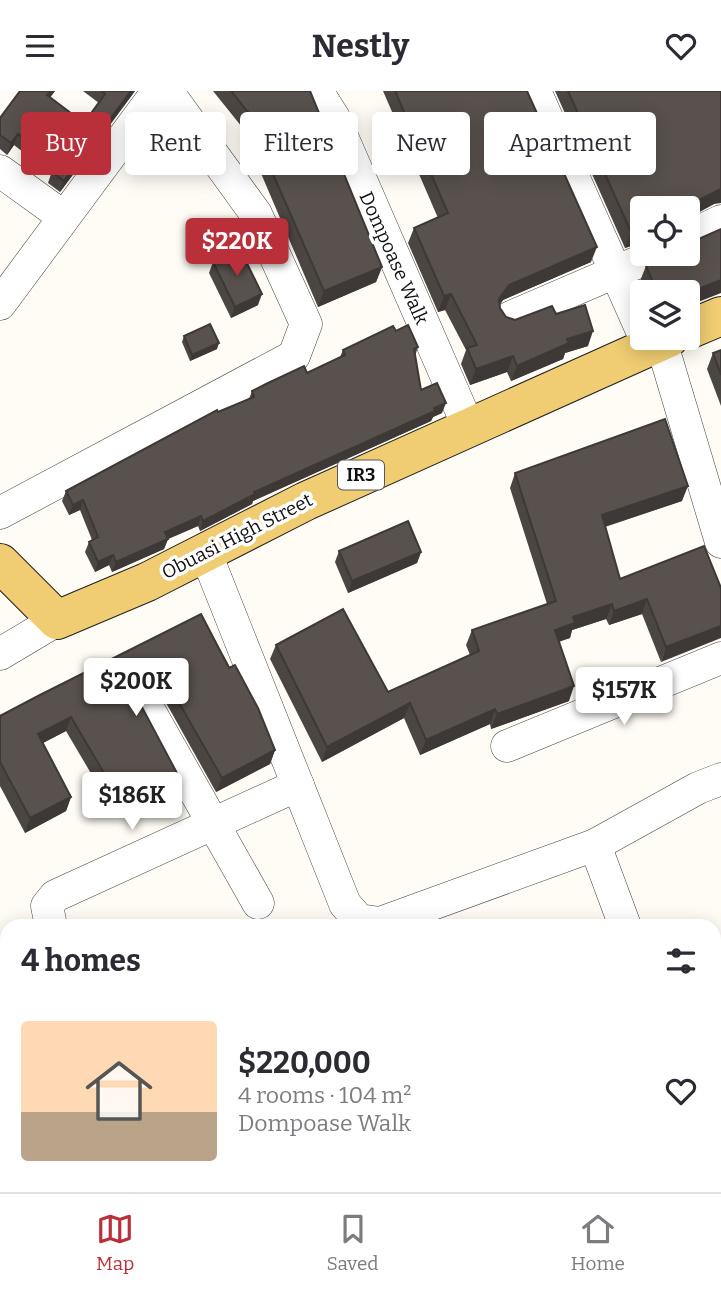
<!DOCTYPE html>
<html lang="en">
<head>
<meta charset="utf-8">
<style>
	body { margin:0; font-family:Bitter,serif; background:#f7f7f7; color:#2b2b33; height:100vh; display:flex; flex-direction:column; font-size:26px; white-space:nowrap }
	* { box-sizing:border-box; margin:0 }
	p { font-size:23px; color:#7c7c81 }
	.icon { flex:none; width:38px; height:38px; fill:none; stroke:currentColor; stroke-width:2; stroke-linecap:round; stroke-linejoin:round }
	.map { position:relative; flex:1; overflow:hidden }
	.drawer { position:absolute; left:0px; top:828px; width:721px; height:275px; display:flex; flex-direction:column; background:#fff; border-radius:21px 21px 0 0; box-shadow:0 4px 18px #0003 }
	.drawer>* { flex:none }
	.top-card { position:absolute; left:21px; top:21px; width:679px; height:63px; display:flex; gap:14px }
	.controls { position:absolute; left:630px; top:105px; display:grid; gap:14px }
	.controls a { display:grid; place-items:center; width:70px; height:70px; border-radius:7px; background:#fff; box-shadow:0 4px 18px #0003; font-size:35px }
	.price { position:absolute; translate:-50% -60px; padding:0 16px; border-radius:7px; background:#fff; color:#222; font-size:23px; line-height:46px; filter:drop-shadow(0 2px 4px #0008) }
	.price::after { content:''; position:absolute; left:50%; top:42px; width:21px; height:16px; margin-left:-10px; background:inherit; clip-path:polygon(0 0,100% 0,50% 100%) }
	.price.active { background:#b92f3a; color:#fff }
	ul { padding:0; list-style:none }
	li { display:flex; align-items:center; gap:21px; height:175px; padding:0 21px }
	li+li { border-top:2px solid #e1e1e2 }
	li span { display:grid; place-items:center; flex:none; width:196px; height:140px; border-radius:7px; color:#555 }
	li>.icon { margin-inline-start:auto }
	span .icon { width:84px; height:84px; fill:#fffc; stroke-width:1 }
	li b { font-size:30px }
	h2 { display:flex; justify-content:space-between; align-items:center; height:84px; padding:0 21px; font-size:30px }
	.pill { padding:0 24px; border-radius:7px; background:#fff; box-shadow:0 4px 18px #0003; font-size:24px; line-height:63px }
	.pill.active { background:#b92f3a; color:#fff }
	header { display:flex; justify-content:space-between; align-items:center; height:91px; padding:0 21px; background:#fff; font-size:32px; font-weight:700 }
	.dock { display:flex; justify-content:space-around; align-items:center; height:98px; border-top:2px solid #e1e1e2; background:#fff; font-size:19px; color:#7c7c81 }
	.dock a { display:grid; justify-items:center; gap:4px }
	.dock .active { color:#b92f3a }
	.map>svg:first-child { display:block }
	.lines { fill:none; stroke-linecap:round; stroke-linejoin:round }
	.minor-casing { stroke:#434343; stroke-width:33 }
	.major-casing { stroke:#212121; stroke-width:40 }
	.minor { stroke:#fff; stroke-width:32 }
	.major { stroke:#f0cd72; stroke-width:38 }
	.wall { fill:#4c4642 }
	.shaded-wall { fill:#3e3936 }
	.building { fill:#58514d; stroke:#3e3936; stroke-width:2 }
	.labels { text-anchor:middle; dominant-baseline:central; stroke-width:7; stroke-linejoin:round; paint-order:stroke }
	.shield { fill:#fff; stroke:#585858; stroke-width:2 }
	.shield-label { font-size:18px; font-weight:bold; fill:#101010 }
	.street-label { font-size:19px; fill:#101010; stroke:#fff }
</style>
</head>
<body>
<header><svg class="icon" aria-label="menu" viewBox="0 0 24 24"><path d="M4 6h16M4 12h16M4 18h16"/></svg>Nestly<svg class="icon" aria-label="heart" viewBox="0 0 24 24"><path d="M12 20l-8-8c-3-5 5-10 8-4 3-6 11-1 8 4z"/></svg></header>
<div class="map">
<svg width="721" height="1101" viewBox="0 0 721 1101">
	<rect width="100%" height="100%" fill="#fefcf4"/>
	<g class="lines">
		<defs>
			<g id="minor">
				<polyline points="317,0 334,27 468,335"/>
				<polyline points="535,0 642,240"/>
				<polyline points="0,80 64,126"/>
				<polyline points="688,146 721,130"/>
				<polyline points="0,213 158,0"/>
				<polyline points="511,226 657,163"/>
				<polyline points="661,250 721,451"/>
				<polyline points="0,422 294,265 306,233 256,123 167,0"/>
				<polyline points="206,463 345,813 359,829 380,832 595,754 698,697 721,688"/>
				<polyline points="0,563 57,529"/>
				<polyline points="149,619 258,812"/>
				<polyline points="507,655 721,567"/>
				<polyline points="595,754 625,835"/>
				<polyline points="51,835 47,815 55,805 298,694"/>
				<polyline points="714,1081 721,1101"/>
			</g>
			<g id="major">
				<polyline points="688,239 721,225"/>
				<polyline points="0,472 57,529 147,491 306,410 669,247"/>
			</g>
		</defs>
		<use href="#minor" class="minor-casing"/>
		<use href="#major" class="major-casing"/>
		<use href="#minor" class="minor"/>
		<use href="#major" class="major"/>
	</g>
	<g class="wall">
		<polygon points="20,0 55,0 50,6 84,32 99,12 83,0 135,0 60,101 48,92 51,83 14,54 7,64 0,58 0,27"/>
		<polygon points="213,0 310,0 382,176 376,191 318,216 251,59 254,51"/>
		<polygon points="383,0 527,0 591,171 503,209 499,215 500,217 506,226 515,229 556,223 588,255 565,262 563,268 511,290 507,281 470,294 461,273 466,259 445,219 438,221 408,152 414,137 438,127"/>
		<polygon points="555,0 721,0 714,113 688,127 688,117 642,117 642,151 625,157"/>
		<polygon points="701,147 688,201 645,201 640,190 646,175 688,163 692,149"/>
		<polygon points="213,171 258,214 231,227 209,182"/>
		<polygon points="396,240 418,256 415,265 421,299 442,322 433,326 431,330 253,410 252,413 200,440 198,435 168,448 164,458 112,481 109,474 95,481 85,461 89,451 92,449 80,419 69,424 62,410 66,400 218,321 249,308 252,300 307,282 340,266 343,259"/>
		<polygon points="184,245 217,258 190,270 182,251"/>
		<polygon points="721,259 721,315 707,278 713,262"/>
		<polygon points="515,382 682,410 605,436 620,488 704,455 661,571 642,523 609,534 606,528 572,539 570,547 559,550 569,610 491,638 490,633 420,664 404,627 322,671 270,568 276,554 388,601 470,564 466,554 472,539 547,513 510,397"/>
		<polygon points="339,460 421,461 417,472 348,502 335,471"/>
		<polygon points="201,523 275,659 270,673 216,701 165,610 158,603 148,601 137,607 173,698 110,724 99,696 66,640 43,652 71,706 66,720 25,742 0,695 0,625"/>
	</g>
	<g class="shaded-wall">
		<polygon points="51,0 55,0 43,16 47,4"/>
		<polygon points="131,0 135,0 60,101 64,90"/>
		<polygon points="18,43 14,54 7,64 11,52"/>
		<polygon points="719,98 721,98 721,112 714,113 688,127 688,117 683,117"/>
		<polygon points="642,137 642,151 625,157 631,141"/>
		<polygon points="597,156 591,171 503,209 493,223 499,208 509,194"/>
		<polygon points="382,176 376,191 318,216 324,200"/>
		<polygon points="721,189 721,202 688,215 688,202"/>
		<polygon points="262,203 258,214 231,227 235,216"/>
		<polygon points="451,203 445,219 438,221 444,205"/>
		<polygon points="593,240 588,255 565,262 563,268 511,290 517,275 567,248"/>
		<polygon points="219,252 217,258 190,270 192,264"/>
		<polygon points="513,265 507,281 470,294 476,278"/>
		<polygon points="446,312 442,322 433,326 431,330 253,410 252,413 200,440 203,430 254,401"/>
		<polygon points="688,395 682,410 597,438 602,424"/>
		<polygon points="83,409 80,419 69,424 73,414"/>
		<polygon points="201,425 198,435 168,448 164,458 112,481 116,471 165,441"/>
		<polygon points="421,461 417,472 348,502 352,490"/>
		<polygon points="113,464 109,474 95,481 98,471"/>
		<polygon points="647,508 642,523 609,534 614,520"/>
		<polygon points="612,513 606,528 572,539 570,547 550,554 555,539 573,526"/>
		<polygon points="721,535 721,547 661,571 666,556"/>
		<polygon points="154,587 148,601 134,609 139,595"/>
		<polygon points="574,595 569,610 491,638 497,623"/>
		<polygon points="410,612 404,627 322,671 327,656"/>
		<polygon points="495,618 490,633 420,664 426,649"/>
		<polygon points="71,626 66,640 33,657 38,643"/>
		<polygon points="275,659 270,673 216,701 222,687"/>
		<polygon points="178,684 173,698 110,724 115,710"/>
		<polygon points="71,706 66,720 25,742 30,727"/>
	</g>
	<g class="building">
		<polygon points="20,0 51,0 47,4 84,32 105,3 101,0 131,0 64,90 52,81 57,74 18,43 11,52 0,44 0,27"/>
		<polygon points="231,0 310,0 382,176 324,200 256,44 264,41"/>
		<polygon points="395,0 527,0 597,156 509,194 499,208 500,217 506,226 515,229 552,215 556,223 585,214 593,240 567,248 569,252 517,275 513,265 476,278 467,257 477,254 451,203 444,205 414,137 448,122"/>
		<polygon points="568,0 721,0 721,98 683,117 642,117 642,137 631,141"/>
		<polygon points="721,138 721,189 688,202 688,201 657,201 646,175 670,163 688,163 688,146 692,149 701,147"/>
		<polygon points="240,158 262,203 235,216 213,171"/>
		<polygon points="210,233 219,252 192,264 184,245"/>
		<polygon points="408,234 418,256 414,258 421,299 437,292 446,312 434,317 435,320 254,401 255,403 203,430 201,425 165,441 168,448 116,471 113,464 98,471 89,451 98,446 83,409 73,414 66,400 217,319 218,321 254,306 252,300 266,293 304,275 307,282 345,264 343,259 393,235 396,240"/>
		<polygon points="721,259 721,284 713,262"/>
		<polygon points="665,328 688,395 602,424 620,488 704,455 721,497 721,535 666,556 647,508 614,520 612,513 573,526 575,532 555,539 574,595 497,623 495,618 426,649 410,612 327,656 276,554 343,518 388,601 479,560 472,539 556,510 515,382"/>
		<polygon points="408,430 421,461 352,490 339,460"/>
		<polygon points="201,523 229,577 235,574 258,617 275,659 222,687 170,596 163,589 154,587 139,595 136,605 178,684 115,710 104,682 71,626 38,643 71,706 30,727 0,671 0,625 38,605"/>
	</g>
	<g class="labels">
		<rect class="shield" x="338" y="369.5" width="46" height="29" rx="5"/>
		<g class="shield-label">
			<text x="361" y="384">IR3</text>
		</g>
		<g class="street-label">
			<text transform="translate(394 167) rotate(66)">Dompoase Walk</text>
			<text transform="translate(237 445) rotate(-27)">Obuasi High Street</text>
		</g>
	</g>
</svg>
<div class="controls">
<a><svg class="icon" aria-label="locate" viewBox="0 0 24 24"><circle cx="12" cy="12" r="6"/><path d="M12 2v4M12 18v4M2 12h4M18 12h4"/></svg></a>
<a><svg class="icon" aria-label="layers" viewBox="0 0 24 24"><path d="M12 4l9 5-9 5-9-5zM3 14l9 5 9-5"/></svg></a>
</div>
<b class="price active" style="left:237px;top:187px">$220K</b>
<b class="price" style="left:136px;top:627px">$200K</b>
<b class="price" style="left:624px;top:636px">$157K</b>
<b class="price" style="left:132px;top:741px">$186K</b>
<div class="top-card">
<a class="pill active">Buy</a>
<a class="pill">Rent</a>
<a class="pill">Filters</a>
<a class="pill">New</a>
<a class="pill">Apartment</a>
</div>
<section class="drawer">
<h2>4 homes<svg class="icon" aria-label="filters" viewBox="0 0 24 24"><path d="M4 7h16M4 17h16"/><circle cx="9" cy="7" r="2"/><circle cx="15" cy="17" r="2"/></svg></h2>
<ul>
<li><span style="background:linear-gradient(#ffd9b3 65%,#b9a48a 0)"><svg class="icon" aria-label="home" viewBox="0 0 24 24"><path d="M3 11l9-7 9 7M6 9v11h12V9"/></svg></span><div><b>$220,000</b><p>4 rooms · 104 m²</p><p>Dompoase Walk</p></div><svg class="icon" aria-label="heart" viewBox="0 0 24 24"><path d="M12 20l-8-8c-3-5 5-10 8-4 3-6 11-1 8 4z"/></svg></li>
</ul>
</section>
</div>
<nav class="dock">
<a class="active"><svg class="icon" aria-label="map" viewBox="0 0 24 24"><path d="M3 6l6-2 6 2 6-2v14l-6 2-6-2-6 2zM9 4v14M15 6v14"/></svg>Map</a>
<a><svg class="icon" aria-label="saved" viewBox="0 0 24 24"><path d="M7 4h10v16l-5-4-5 4z"/></svg>Saved</a>
<a><svg class="icon" aria-label="home" viewBox="0 0 24 24"><path d="M3 11l9-7 9 7M6 9v11h12V9"/></svg>Home</a>
</nav>
</body>
</html>
